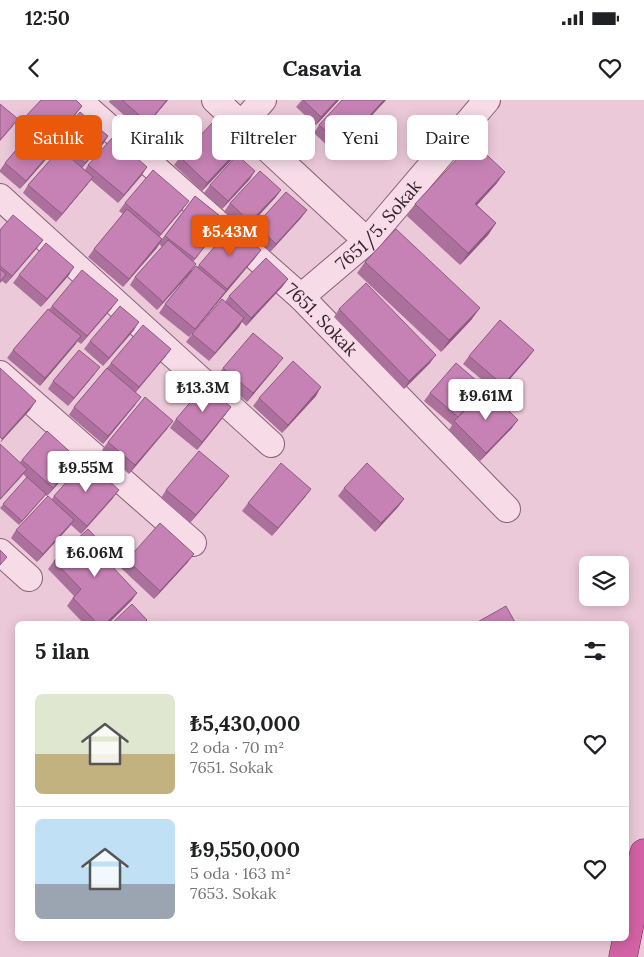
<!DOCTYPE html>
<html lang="tr">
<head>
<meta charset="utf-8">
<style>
	body { margin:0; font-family:Lora,serif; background:#f6f6f6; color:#202124; height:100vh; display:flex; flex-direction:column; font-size:19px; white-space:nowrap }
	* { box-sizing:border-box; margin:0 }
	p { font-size:16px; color:#757577 }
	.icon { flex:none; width:28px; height:28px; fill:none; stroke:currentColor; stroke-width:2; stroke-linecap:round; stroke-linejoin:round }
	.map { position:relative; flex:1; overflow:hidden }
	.panel { position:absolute; left:15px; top:521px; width:614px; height:320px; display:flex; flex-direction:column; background:#fff; border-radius:8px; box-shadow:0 2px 12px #0003 }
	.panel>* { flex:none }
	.banner { position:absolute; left:15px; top:15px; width:615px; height:45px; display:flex; gap:10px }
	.tools { position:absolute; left:579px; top:456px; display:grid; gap:10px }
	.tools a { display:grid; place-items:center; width:50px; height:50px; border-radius:8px; background:#fff; box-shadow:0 2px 12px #0003; font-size:25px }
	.price { position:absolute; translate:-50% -42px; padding:0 11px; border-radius:5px; background:#fff; color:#222; font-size:16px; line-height:32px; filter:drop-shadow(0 1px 2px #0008) }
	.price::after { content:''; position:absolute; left:50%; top:30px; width:15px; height:11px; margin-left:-8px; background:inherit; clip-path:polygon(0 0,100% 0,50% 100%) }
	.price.current { background:#ea580c; color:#fff }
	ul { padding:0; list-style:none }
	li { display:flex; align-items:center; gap:15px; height:125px; padding:0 20px }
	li+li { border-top:1px solid #e0e0e0 }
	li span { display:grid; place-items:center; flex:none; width:140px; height:100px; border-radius:8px; color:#555 }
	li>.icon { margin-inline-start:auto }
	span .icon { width:60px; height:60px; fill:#fffc; stroke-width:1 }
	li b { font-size:21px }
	h2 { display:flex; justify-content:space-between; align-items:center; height:60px; padding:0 20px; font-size:21px }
	.chip { padding:0 18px; border-radius:8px; background:#fff; box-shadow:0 2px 12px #0003; font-size:18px; line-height:45px }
	.chip.current { background:#ea580c; color:#fff }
	.status { display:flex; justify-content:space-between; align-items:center; height:35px; padding:0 25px; background:#fff; direction:ltr }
	.status svg { height:14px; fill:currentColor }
	header { display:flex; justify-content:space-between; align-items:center; height:65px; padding:0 20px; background:#fff; font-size:22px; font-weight:700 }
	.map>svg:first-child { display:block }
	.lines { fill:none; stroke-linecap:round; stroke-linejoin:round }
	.street-casing { stroke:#875f78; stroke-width:28 }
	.highway-casing { stroke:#55334a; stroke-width:29 }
	.street { stroke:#f7dce8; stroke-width:26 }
	.highway { stroke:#d361a5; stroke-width:28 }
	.wall { fill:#ab709c }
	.shaded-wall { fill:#8b5b7f }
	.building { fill:#c782b5; stroke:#8b5b7f }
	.labels { text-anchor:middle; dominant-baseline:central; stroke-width:4; stroke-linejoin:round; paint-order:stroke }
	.street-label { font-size:18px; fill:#382131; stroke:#f4d8e4 }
</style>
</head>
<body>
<div class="status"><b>12:50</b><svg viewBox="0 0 49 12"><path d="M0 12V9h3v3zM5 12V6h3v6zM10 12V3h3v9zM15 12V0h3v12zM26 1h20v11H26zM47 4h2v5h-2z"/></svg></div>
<header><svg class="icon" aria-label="back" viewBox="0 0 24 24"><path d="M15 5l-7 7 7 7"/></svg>Casavia<svg class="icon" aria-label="heart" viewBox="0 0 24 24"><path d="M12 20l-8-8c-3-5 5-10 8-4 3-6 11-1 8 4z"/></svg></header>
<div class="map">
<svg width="644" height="857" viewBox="0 0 644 857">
	<rect width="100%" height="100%" fill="#ecc9d9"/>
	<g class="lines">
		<defs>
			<g id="street">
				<path id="s1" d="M 78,0 L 301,197 L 507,409"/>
				<polyline points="215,0 367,141"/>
				<polyline points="241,25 263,0"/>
				<polyline points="0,97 271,344"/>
				<path id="s2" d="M 301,197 L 367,141 L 487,0"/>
				<polyline points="0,274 193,443"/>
				<polyline points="0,452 29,478"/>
			</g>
			<polyline id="highway" points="623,857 644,753"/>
		</defs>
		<use href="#street" class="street-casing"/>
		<use href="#highway" class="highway-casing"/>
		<use href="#street" class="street"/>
		<use href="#highway" class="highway"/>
	</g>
	<g class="wall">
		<polygon points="110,0 168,0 142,31 109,2"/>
		<polygon points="302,0 339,0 316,25 296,7"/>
		<polygon points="386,0 336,54 314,33 319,25"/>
		<polygon points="82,6 76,14 50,44 52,46 57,39 108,36 103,44 82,68 85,70 88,65 142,75 118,103 91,80 56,122 23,93 28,85 57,52 53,49 49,56 20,89 0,72 0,70 5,63 30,33 21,25 26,16"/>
		<polygon points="241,47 236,55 202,91 174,65 180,57"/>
		<polygon points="250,79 222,109 204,93 210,85"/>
		<polygon points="497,83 477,105 496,123 488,135 460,165 407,116 415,104"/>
		<polygon points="281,90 275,98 245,130 224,112 230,103"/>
		<polygon points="195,96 225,120 193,162 190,173 157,210 130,185 135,177 162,147 159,144 123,187 88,157 94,149 123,114 119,111 125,103 183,109 159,137 162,139"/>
		<polygon points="307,110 301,118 270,152 250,133 256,125"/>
		<polygon points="0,130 43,140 37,148 6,184 2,181 0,183"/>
		<polygon points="261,150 255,158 223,196 189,237 159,213 165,204 199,165"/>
		<polygon points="365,162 472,219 441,252 357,173"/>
		<polygon points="19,175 69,175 41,207 13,183"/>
		<polygon points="288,179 282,187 246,226 242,222 209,261 186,242 192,234 225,202 229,196"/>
		<polygon points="52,206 112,208 81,244 77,241 40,286 7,258 13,250"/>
		<polygon points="339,209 430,263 404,289 334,217"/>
		<polygon points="134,230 103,266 84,249 90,241"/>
		<polygon points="171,249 165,257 136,292 135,305 103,344 69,315 74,307 111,263"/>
		<polygon points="534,250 528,258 498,293 463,264 469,256"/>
		<polygon points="277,266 247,302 217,276 223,268"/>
		<polygon points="94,275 68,306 48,289 53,281"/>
		<polygon points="430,293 478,295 459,317 512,328 480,361 449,330 452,325 424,301"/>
		<polygon points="316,296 282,333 253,306 259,298"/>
		<polygon points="231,307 225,315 197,350 170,328 176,319"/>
		<polygon points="173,321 167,329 129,374 102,350 108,342"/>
		<polygon points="22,360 73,367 47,396 45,395 19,425 0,408 27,378 23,374 21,377 20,362"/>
		<polygon points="229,376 223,384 190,423 161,398 166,390"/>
		<polygon points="344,388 404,399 398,407 375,432 338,396"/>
		<polygon points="311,389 305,397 272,436 242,411 248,403"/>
		<polygon points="54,396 113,398 81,434 71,425 37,462 11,438 16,430 52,399"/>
		<polygon points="109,451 105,457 108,463 137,493 131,501 108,524 84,524 67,506 74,496 48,469 54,461"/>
		<polygon points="127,460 188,462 154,499 121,468"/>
	</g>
	<g class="shaded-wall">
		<polygon points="167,0 168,0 142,31 148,23"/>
		<polygon points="337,0 339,0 316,25 321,17"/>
		<polygon points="384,0 386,0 336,54 342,46"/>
		<polygon points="82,6 76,14 47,48 53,40"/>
		<polygon points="18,19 12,27 0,41 0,40"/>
		<polygon points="108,36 103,44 79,71 85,63"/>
		<polygon points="241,47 236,55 202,91 207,83"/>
		<polygon points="54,48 49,56 20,89 26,81"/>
		<polygon points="147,67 142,75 118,103 124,95"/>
		<polygon points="255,71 250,79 222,109 228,101"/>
		<polygon points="505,72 497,83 467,116 475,104"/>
		<polygon points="93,77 87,85 56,122 62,114"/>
		<polygon points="281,90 275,98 245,130 250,122"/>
		<polygon points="189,101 183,109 155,142 161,134"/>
		<polygon points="307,110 301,118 270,152 276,144"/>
		<polygon points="496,123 488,135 460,165 468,153"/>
		<polygon points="162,139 157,148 123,187 129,179"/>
		<polygon points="43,140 37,148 6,184 12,176"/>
		<polygon points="261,150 255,158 223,196 189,237 227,189"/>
		<polygon points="196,164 190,173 157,210 163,202"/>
		<polygon points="74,167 69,175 41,207 47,199"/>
		<polygon points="288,179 282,187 246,226 251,218"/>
		<polygon points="118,200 112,208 81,244 87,236"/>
		<polygon points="480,208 472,219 441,252 449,240"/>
		<polygon points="244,218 239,227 209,261 215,253"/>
		<polygon points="139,222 134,230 103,266 109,258"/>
		<polygon points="81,236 75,245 40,286 45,278"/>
		<polygon points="171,249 165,257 133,295 139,287"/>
		<polygon points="534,250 528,258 498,293 503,285"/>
		<polygon points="436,255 430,263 404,289 409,281"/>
		<polygon points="283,258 277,266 247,302 253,293"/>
		<polygon points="100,267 94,275 68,306 74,298"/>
		<polygon points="321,287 316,296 282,333 288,325"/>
		<polygon points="484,287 478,295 455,322 458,317"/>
		<polygon points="141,297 135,305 103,344 108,336"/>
		<polygon points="36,301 30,310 0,343 2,339"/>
		<polygon points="231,307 225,315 197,350 202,342"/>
		<polygon points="518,320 512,328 480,361 486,353"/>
		<polygon points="173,321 167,329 129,374 135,365"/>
		<polygon points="78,359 73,367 47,396 53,388"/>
		<polygon points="27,369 21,377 0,400 0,399"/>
		<polygon points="229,376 223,384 190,423 196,415"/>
		<polygon points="311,389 305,397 272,436 278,428"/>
		<polygon points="119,390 113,398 81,434 87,426"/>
		<polygon points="46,394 43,398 19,425 22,421"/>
		<polygon points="404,399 398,407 375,432 381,423"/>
		<polygon points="74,420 68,428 37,462 43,454"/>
		<polygon points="194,454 188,462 154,499 160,491"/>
		<polygon points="137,493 131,501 108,524 105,524"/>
	</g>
	<g class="building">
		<polygon points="41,0 76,0 82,6 53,40 26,16"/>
		<polygon points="122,0 167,0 148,23"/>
		<polygon points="303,0 337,0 321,17"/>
		<polygon points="342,0 384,0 342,46 319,25"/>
		<polygon points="0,4 18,19 0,40"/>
		<polygon points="80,12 108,36 85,63 57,39"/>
		<polygon points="214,21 241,47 207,83 180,57"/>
		<polygon points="33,30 54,48 26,81 5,63"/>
		<polygon points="113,37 147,67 124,95 88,65"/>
		<polygon points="473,42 505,72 475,104 496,123 468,153 415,104"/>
		<polygon points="60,49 93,77 62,114 28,85"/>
		<polygon points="237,55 255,71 228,101 210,85"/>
		<polygon points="153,70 189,101 161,134 125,103"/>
		<polygon points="260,71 281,90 250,122 230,103"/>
		<polygon points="286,92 307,110 276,144 256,125"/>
		<polygon points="195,96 225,120 195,159 165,136"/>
		<polygon points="127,109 162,139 129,179 94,149"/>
		<polygon points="13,115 43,140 12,176 0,166 0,130"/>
		<polygon points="232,126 261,150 227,189 199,165"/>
		<polygon points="396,129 480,208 449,240 365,162"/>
		<polygon points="168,140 196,164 163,202 135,177"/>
		<polygon points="46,143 74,167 47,199 19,175"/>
		<polygon points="266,158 288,179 251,218 229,196"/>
		<polygon points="196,166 226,191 195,229 165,204"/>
		<polygon points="0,169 6,174 0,182"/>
		<polygon points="82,170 118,200 87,236 52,206"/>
		<polygon points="366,183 436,255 409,281 339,209"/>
		<polygon points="222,199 244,218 215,253 192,234"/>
		<polygon points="120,206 139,222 109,258 90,241"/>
		<polygon points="48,209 81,236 45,278 13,250"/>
		<polygon points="500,220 534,250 503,285 469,256"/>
		<polygon points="143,225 171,249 139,287 111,263"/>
		<polygon points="253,233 283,258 253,293 223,268"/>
		<polygon points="79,250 100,267 74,298 53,281"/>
		<polygon points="293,261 321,287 288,325 259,298"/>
		<polygon points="456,263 484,287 458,317 430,293"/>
		<polygon points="0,268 36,301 2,339 0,337"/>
		<polygon points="107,268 141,297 108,336 74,307"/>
		<polygon points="205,285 231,307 202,342 176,319"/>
		<polygon points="487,289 518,320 486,353 454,321"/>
		<polygon points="145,297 173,321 135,365 108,342"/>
		<polygon points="47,331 78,359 53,388 22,360"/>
		<polygon points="0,344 27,369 0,399"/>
		<polygon points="199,351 229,376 196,415 166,390"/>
		<polygon points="86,360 119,390 87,426 54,396"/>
		<polygon points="281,363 311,389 278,428 248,403"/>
		<polygon points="367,363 404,399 381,423 344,388"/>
		<polygon points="27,377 46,394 22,421 3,404"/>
		<polygon points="48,396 74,420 43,454 16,430"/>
		<polygon points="160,423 194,454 160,491 127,460"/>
		<polygon points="88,429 109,451 104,456 109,461 108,462 137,493 105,524 98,524 73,498 81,489 54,461"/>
		<polygon points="0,450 7,457 0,465"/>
		<polygon points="132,504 147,520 143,524 111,524"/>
		<polygon points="506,506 516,524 474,524"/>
	</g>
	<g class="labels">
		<g class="street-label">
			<text stroke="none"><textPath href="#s2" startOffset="106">7651/5. Sokak</textPath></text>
			<text stroke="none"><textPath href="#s1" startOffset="328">7651. Sokak</textPath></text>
		</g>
	</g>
</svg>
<div class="tools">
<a><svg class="icon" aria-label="layers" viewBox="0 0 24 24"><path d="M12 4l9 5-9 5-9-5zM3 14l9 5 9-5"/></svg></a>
</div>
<b class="price current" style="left:230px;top:157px">₺5.43M</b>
<b class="price" style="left:203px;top:313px">₺13.3M</b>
<b class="price" style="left:486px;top:321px">₺9.61M</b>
<b class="price" style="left:86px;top:393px">₺9.55M</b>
<b class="price" style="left:95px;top:478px">₺6.06M</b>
<div class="banner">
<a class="chip current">Satılık</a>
<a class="chip">Kiralık</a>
<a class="chip">Filtreler</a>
<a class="chip">Yeni</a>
<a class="chip">Daire</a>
</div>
<section class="panel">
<h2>5 ilan<svg class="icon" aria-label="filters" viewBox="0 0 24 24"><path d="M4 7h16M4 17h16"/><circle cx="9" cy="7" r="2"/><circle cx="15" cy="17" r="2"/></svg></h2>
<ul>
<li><span style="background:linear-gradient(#dfe7d0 60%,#c2b280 0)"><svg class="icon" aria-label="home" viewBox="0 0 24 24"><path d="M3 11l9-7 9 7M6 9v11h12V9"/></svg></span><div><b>₺5,430,000</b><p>2 oda · 70 m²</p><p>7651. Sokak</p></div><svg class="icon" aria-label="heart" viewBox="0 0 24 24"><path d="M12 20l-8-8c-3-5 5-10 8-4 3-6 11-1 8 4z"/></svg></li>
<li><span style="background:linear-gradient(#bfe0f5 65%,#9aa5b1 0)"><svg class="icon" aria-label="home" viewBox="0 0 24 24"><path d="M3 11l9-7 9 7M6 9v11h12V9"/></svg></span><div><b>₺9,550,000</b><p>5 oda · 163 m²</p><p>7653. Sokak</p></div><svg class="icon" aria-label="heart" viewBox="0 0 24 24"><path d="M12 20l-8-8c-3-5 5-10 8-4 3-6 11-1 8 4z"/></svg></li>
</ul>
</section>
</div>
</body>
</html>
